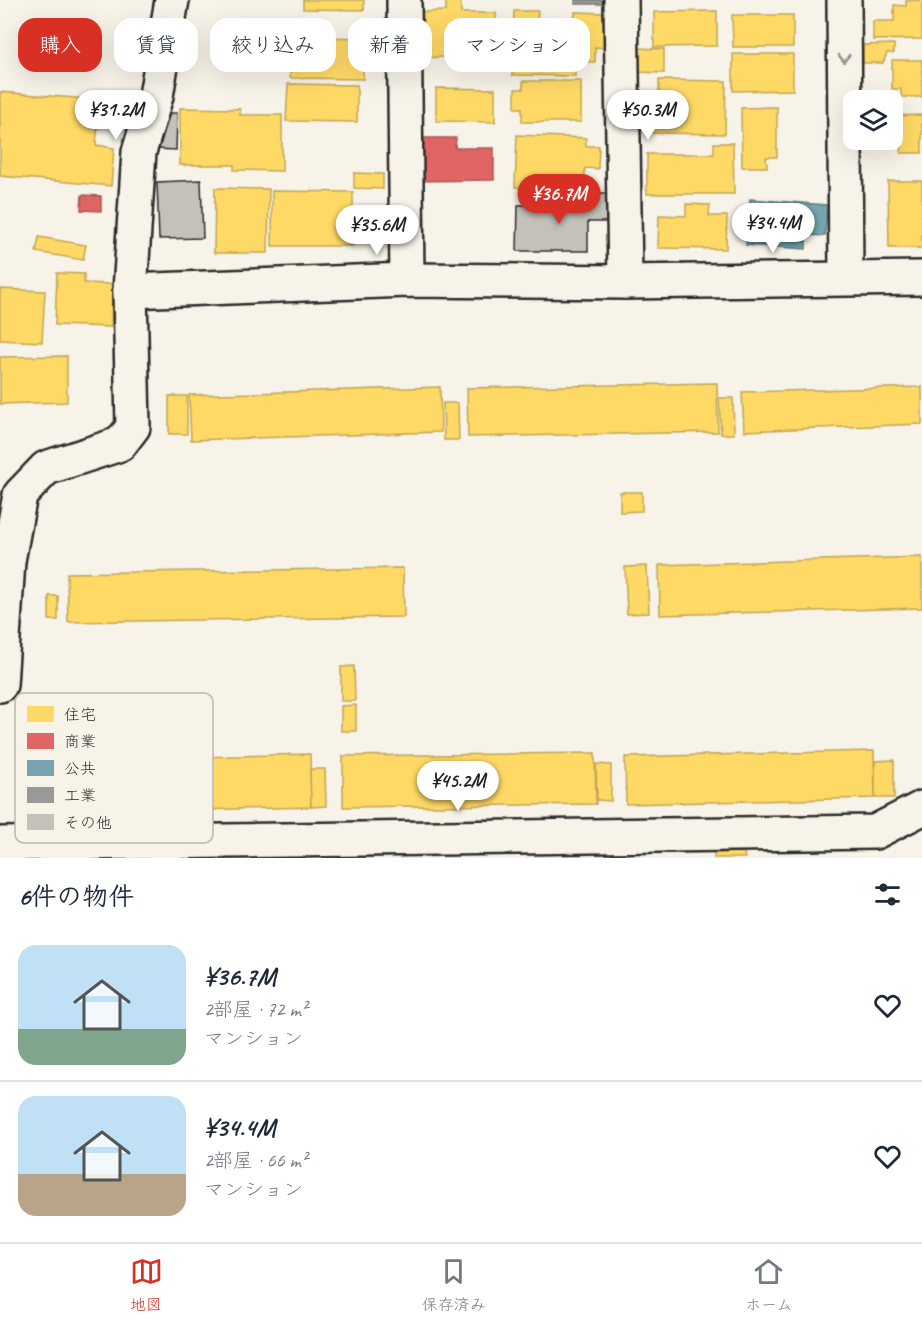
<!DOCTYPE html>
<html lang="ja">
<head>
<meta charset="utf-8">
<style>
	body { margin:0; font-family:Caveat,"Klee One",sans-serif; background:#f2f2f3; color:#1f2937; height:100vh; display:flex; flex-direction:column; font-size:22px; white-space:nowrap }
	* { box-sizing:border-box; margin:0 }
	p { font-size:20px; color:#747a83 }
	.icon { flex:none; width:33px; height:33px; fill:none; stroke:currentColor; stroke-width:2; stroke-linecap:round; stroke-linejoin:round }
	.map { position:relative; height:858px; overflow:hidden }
	.drawer { display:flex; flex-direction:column; background:#fff; flex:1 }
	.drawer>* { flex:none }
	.top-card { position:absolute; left:18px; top:18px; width:600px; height:54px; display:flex; gap:12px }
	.buttons { position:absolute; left:843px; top:90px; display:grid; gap:12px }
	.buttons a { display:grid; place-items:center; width:60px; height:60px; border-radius:12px; background:#fff; box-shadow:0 6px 24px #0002; font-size:30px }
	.price { position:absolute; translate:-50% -51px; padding:0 14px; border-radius:21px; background:#fff; color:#222; font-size:20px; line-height:39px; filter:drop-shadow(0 2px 3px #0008) }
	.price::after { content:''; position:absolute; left:50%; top:36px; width:18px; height:14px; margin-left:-9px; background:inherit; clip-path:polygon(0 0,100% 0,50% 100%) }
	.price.current { background:#d93025; color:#fff }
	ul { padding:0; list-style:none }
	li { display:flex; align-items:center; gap:18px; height:150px; padding:0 18px }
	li+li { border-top:2px solid #e0e1e3 }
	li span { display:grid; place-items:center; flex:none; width:168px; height:120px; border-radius:18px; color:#555 }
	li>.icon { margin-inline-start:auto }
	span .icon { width:72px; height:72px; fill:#fffc; stroke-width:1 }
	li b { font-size:26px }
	h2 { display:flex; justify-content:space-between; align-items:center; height:72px; padding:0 18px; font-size:26px }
	.chip { padding:0 21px; border-radius:18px; background:#fff; box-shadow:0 6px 24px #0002; font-size:21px; line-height:54px }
	.chip.current { background:#d93025; color:#fff }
	.tab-bar { display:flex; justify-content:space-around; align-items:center; height:84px; border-top:2px solid #e0e1e3; background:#fff; font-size:16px; color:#747a83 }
	.tab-bar a { display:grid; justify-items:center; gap:3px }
	.tab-bar .current { color:#d93025 }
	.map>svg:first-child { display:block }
	.homes { fill:#ffd966; stroke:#bfa554; stroke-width:1.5 }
	.shops { fill:#e06666; stroke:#aa5454; stroke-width:1.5 }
	.public { fill:#76a5af; stroke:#608087; stroke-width:1.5 }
	.industry { fill:#999; stroke:#787878; stroke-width:1.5 }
	.building { fill:#c4c1b9; stroke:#2b2b2b; stroke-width:1.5 }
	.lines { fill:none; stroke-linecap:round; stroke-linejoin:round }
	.street-casing { stroke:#2b2b2b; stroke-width:38 }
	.street { stroke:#f7f3e8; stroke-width:33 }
	.oneway { stroke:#918f8a }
	.key { fill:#f7f3e8; stroke:#bab7af; stroke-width:1.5 }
	.key-label { font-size:16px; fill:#2b2b2b }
</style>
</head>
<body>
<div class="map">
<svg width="922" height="858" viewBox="0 0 922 858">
	<rect width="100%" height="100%" fill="#f7f3e8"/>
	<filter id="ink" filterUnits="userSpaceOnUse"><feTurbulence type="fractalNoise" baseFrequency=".0167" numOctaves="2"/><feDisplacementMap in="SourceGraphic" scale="12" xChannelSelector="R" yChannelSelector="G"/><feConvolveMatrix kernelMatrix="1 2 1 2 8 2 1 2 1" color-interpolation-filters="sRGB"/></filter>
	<g filter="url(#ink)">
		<g class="homes">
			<polygon points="303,0 364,0 364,10 303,9"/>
			<polygon points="446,0 461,0 461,13 496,13 497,53 460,54 460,62 446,63 446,57 419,58 418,12 446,11"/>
			<polygon points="922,0 922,39 873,40 873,21 894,21 894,5 906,6 906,1"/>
			<polygon points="514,11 538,11 537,22 574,23 575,12 606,13 605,48 595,47 595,62 575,62 575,76 512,75"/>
			<polygon points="717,11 717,46 654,47 654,12"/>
			<polygon points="732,15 793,15 793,47 733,47"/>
			<polygon points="322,37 363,38 363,79 290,78 291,46 322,46"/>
			<polygon points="894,44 894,53 887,53 883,63 863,63 863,45"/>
			<polygon points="634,48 664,49 664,73 634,72"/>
			<polygon points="733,54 793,54 793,90 733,91"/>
			<polygon points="892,60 922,60 922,97 901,97 901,89 892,89"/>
			<polygon points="659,80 726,81 725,134 650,133 651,102 659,102"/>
			<polygon points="523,81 581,81 581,122 522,122 522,108 515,108 515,89 523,89"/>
			<polygon points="288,84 357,85 357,122 286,121"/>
			<polygon points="436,88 495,89 495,122 436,121"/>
			<polygon points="0,92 100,100 96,145 114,148 111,186 0,176"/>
			<polygon points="777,107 777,157 766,157 767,167 742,167 741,108"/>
			<polygon points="180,108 240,109 240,115 282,115 282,171 234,170 234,165 180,165"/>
			<polygon points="922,115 922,153 901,153 902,144 893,144 892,116"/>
			<polygon points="517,135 586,138 586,146 599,146 598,169 585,168 584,189 515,187"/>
			<polygon points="714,143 733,143 734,194 647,194 647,154 714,154"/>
			<polygon points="354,173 383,174 383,189 354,188"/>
			<polygon points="888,181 922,181 922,248 889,248"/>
			<polygon points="215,188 269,189 268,253 214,253"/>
			<polygon points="272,191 353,192 353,246 272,246"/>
			<polygon points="686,204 710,205 709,216 727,216 726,249 658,248 659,215 686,216"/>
			<polygon points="39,237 86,245 83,260 36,252"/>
			<polygon points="57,273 84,274 84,283 112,284 111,327 55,325"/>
			<polygon points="0,289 45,291 42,342 0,340"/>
			<polygon points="67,356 67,402 0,404 0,357"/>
			<polygon points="717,383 718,432 468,437 467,388"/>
			<polygon points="440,387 441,432 191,440 189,395"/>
			<polygon points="922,387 922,424 744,431 742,392"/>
			<rect x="169" y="396" width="18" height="38"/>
			<polygon points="719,398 733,398 734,434 721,434"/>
			<polygon points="443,403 458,403 459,440 444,440"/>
			<polygon points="620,492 642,492 642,511 620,512"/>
			<polygon points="922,557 922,608 660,615 659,565"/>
			<polygon points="647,566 649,613 627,614 625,567"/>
			<polygon points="403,568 404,617 68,622 67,573"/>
			<rect x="49" y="596" width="9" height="24"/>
			<polygon points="354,666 355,701 341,701 341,667"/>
			<polygon points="356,705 356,731 341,731 341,706"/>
			<polygon points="874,751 875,798 626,804 625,757"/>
			<polygon points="595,753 596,804 343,807 343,756"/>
			<polygon points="310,754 311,807 59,814 57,761"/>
			<polygon points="894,760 894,798 875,798 875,761"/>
			<polygon points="596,764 611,765 611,801 597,800"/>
			<polygon points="310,769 325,769 326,806 311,807"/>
			<polygon points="744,852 745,858 714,858 714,853"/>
		</g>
		<g class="shops">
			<polygon points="415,138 456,138 455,148 494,148 494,180 416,181"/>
			<polygon points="82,195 101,196 101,211 81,210"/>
		</g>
		<polygon class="public" points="750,199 827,205 825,236 806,235 806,249 746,245"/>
		<rect class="industry" x="575" y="0" width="28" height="4"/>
		<g class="building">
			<polygon points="165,113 177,113 176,150 157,149 158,133"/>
			<polygon points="201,180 203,238 159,239 157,182"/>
			<polygon points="589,193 606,193 606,222 588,222 588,251 517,251 518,205 589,205"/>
		</g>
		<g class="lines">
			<defs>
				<g id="street">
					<polyline points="404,0 407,280"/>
					<polyline points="621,0 625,282"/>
					<polyline points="844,0 846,278"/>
					<polyline points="130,291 407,280 625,282 922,278"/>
					<polyline points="0,685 8,561 20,495 46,468 120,444 133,427 130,291 139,152 156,96 172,0"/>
					<polyline points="0,844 875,832 922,808"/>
				</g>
			</defs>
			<use href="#street" class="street-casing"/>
			<use href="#street" class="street"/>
		</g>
		<defs><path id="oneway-chevron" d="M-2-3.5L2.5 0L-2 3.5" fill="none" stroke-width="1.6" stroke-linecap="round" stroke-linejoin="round" transform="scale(1.5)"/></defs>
		<use class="oneway" href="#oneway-chevron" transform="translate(844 58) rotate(90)"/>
	</g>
	<rect x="15" y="693" width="198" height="150" rx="9" class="key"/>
	<rect x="27" y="706" width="27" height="16" fill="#ffd966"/>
	<rect x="27" y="733" width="27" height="16" fill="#e06666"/>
	<rect x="27" y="760" width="27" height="16" fill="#76a5af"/>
	<rect x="27" y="787" width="27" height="16" fill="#999"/>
	<rect x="27" y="814" width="27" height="16" fill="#c4c1b9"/>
	<g class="key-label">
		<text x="64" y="720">住宅</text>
		<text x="64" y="747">商業</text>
		<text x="64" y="774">公共</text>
		<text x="64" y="801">工業</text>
		<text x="64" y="828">その他</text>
	</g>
</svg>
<div class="buttons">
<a><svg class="icon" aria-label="layers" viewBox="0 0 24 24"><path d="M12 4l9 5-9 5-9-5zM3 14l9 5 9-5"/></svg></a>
</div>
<b class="price" style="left:116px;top:141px">¥31.2M</b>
<b class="price" style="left:648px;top:141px">¥50.3M</b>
<b class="price current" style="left:559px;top:225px">¥36.7M</b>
<b class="price" style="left:773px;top:254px">¥34.4M</b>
<b class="price" style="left:377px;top:256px">¥35.6M</b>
<b class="price" style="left:458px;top:812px">¥45.2M</b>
<div class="top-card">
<a class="chip current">購入</a>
<a class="chip">賃貸</a>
<a class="chip">絞り込み</a>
<a class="chip">新着</a>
<a class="chip">マンション</a>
</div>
</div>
<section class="drawer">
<h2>6件の物件<svg class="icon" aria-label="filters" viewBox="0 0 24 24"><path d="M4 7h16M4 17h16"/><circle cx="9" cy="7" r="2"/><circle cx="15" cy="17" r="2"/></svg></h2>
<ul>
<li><span style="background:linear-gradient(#bfe0f5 70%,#7fa58c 0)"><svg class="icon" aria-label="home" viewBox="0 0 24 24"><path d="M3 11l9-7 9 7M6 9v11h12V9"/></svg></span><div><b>¥36.7M</b><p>2部屋 · 72 m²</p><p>マンション</p></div><svg class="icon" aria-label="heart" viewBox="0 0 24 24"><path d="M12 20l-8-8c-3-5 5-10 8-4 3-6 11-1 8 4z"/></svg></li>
<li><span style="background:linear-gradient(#bfe0f5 65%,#b9a48a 0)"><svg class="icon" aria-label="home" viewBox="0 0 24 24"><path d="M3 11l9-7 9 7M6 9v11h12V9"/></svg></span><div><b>¥34.4M</b><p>2部屋 · 66 m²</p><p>マンション</p></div><svg class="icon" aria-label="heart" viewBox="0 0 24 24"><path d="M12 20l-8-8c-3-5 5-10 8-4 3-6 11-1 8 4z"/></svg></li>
</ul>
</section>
<nav class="tab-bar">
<a class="current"><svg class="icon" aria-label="map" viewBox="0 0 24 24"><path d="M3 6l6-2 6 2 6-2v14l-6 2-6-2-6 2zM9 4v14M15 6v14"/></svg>地図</a>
<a><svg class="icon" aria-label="saved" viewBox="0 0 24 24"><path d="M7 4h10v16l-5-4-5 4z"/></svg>保存済み</a>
<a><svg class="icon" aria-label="home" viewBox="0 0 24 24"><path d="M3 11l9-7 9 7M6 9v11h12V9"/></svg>ホーム</a>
</nav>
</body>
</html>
